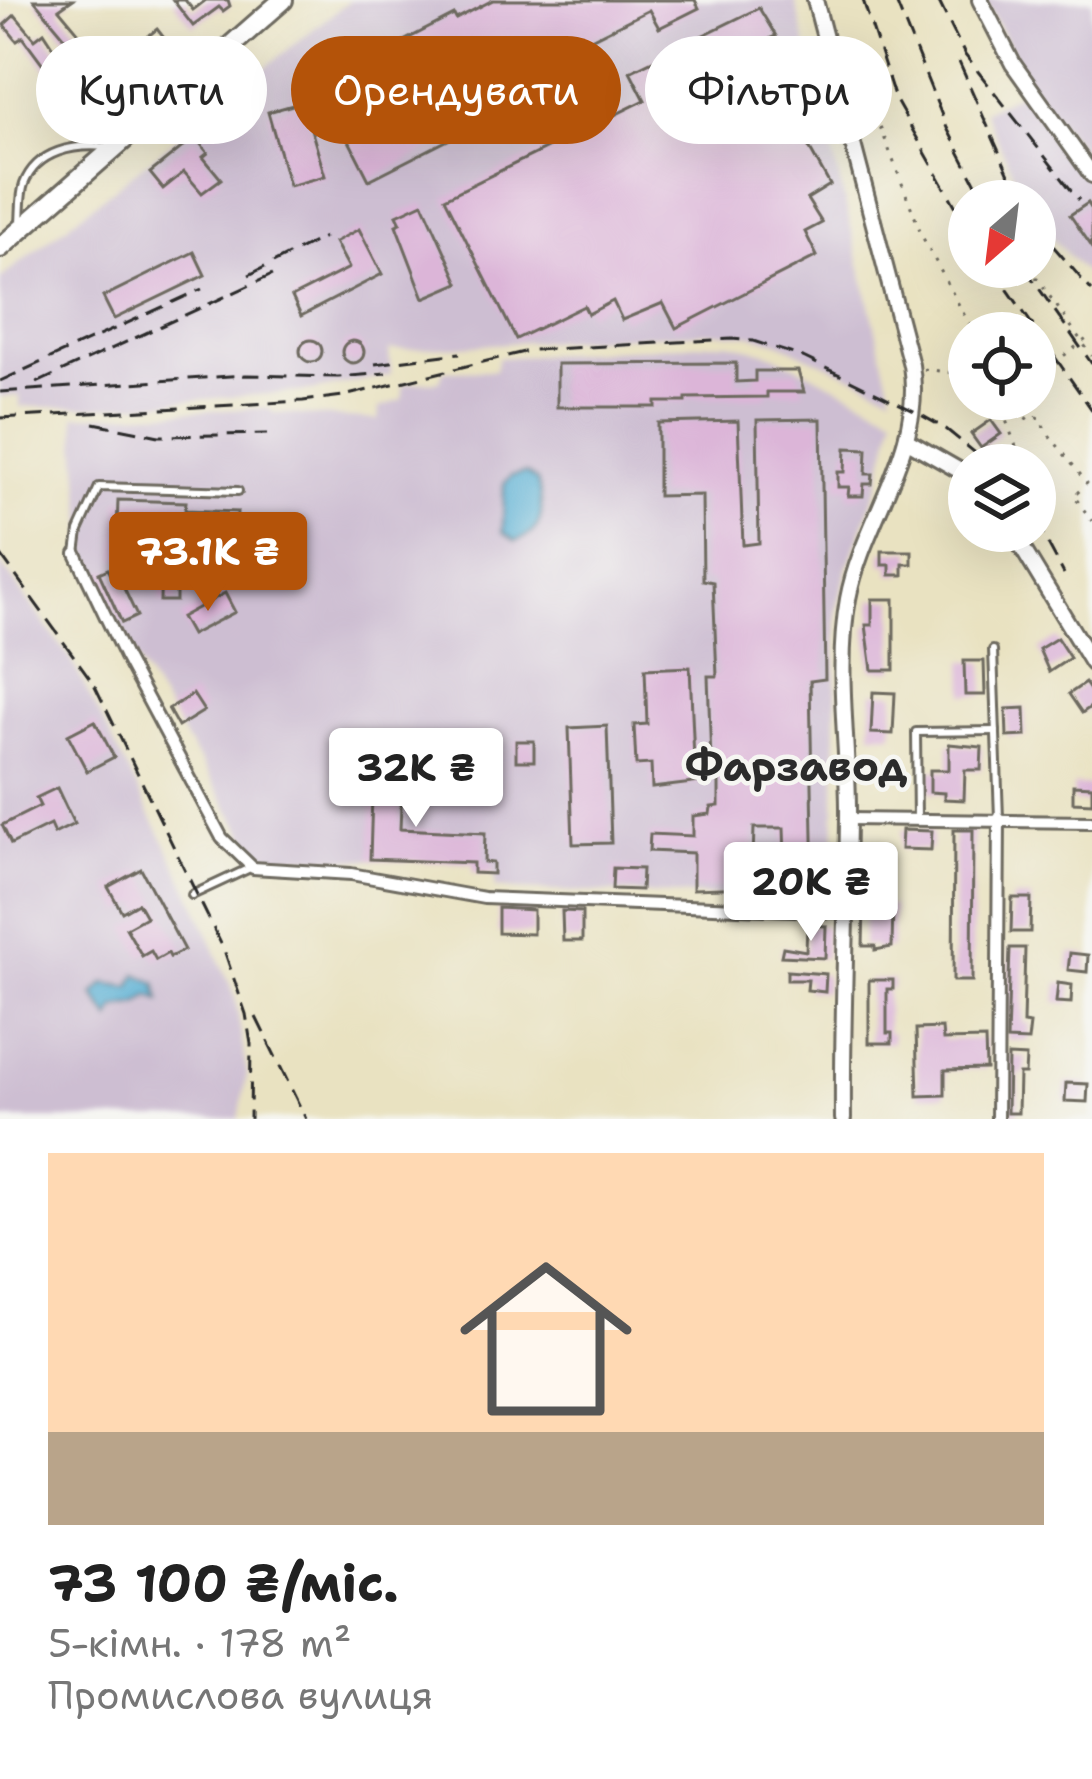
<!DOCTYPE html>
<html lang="uk">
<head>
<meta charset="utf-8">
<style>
	body { margin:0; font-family:"Shantell Sans",sans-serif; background:#f6f6f6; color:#222; height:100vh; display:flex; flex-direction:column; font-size:45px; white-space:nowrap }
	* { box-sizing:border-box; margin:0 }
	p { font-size:39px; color:#767676 }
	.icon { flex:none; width:66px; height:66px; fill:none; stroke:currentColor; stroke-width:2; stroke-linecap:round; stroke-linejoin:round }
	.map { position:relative; height:1119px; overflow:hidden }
	.panel { display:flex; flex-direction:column; background:#fff; flex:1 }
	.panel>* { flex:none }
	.hud { position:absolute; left:36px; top:36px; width:1020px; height:108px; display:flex; gap:24px }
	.needle { width:78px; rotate:208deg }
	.tools { position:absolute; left:948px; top:180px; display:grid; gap:24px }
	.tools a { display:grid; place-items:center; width:108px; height:108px; border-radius:50%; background:#fff; box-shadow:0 12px 48px #0002; font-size:60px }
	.price { position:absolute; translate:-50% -102px; padding:0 27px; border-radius:12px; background:#fff; color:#222; font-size:39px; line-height:78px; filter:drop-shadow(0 3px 6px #0008) }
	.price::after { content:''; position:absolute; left:50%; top:72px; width:36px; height:27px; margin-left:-18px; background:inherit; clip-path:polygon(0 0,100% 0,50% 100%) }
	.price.on { background:#b45309; color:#fff }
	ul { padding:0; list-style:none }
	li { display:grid; align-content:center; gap:24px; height:636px; padding:0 48px }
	li span { display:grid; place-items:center; height:372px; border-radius:0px; color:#555 }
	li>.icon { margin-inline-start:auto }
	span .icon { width:216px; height:216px; fill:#fffc; stroke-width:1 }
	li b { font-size:51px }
	.chip { padding:0 42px; border-radius:54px; background:#fff; box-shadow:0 12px 48px #0002; font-size:42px; line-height:108px }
	.chip.on { background:#b45309; color:#fff }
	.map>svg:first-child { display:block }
	.industrial { fill:#cdbed2 }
	.water { fill:#56aed3; stroke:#406c7f; stroke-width:3 }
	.building { fill:#dcb5d8 }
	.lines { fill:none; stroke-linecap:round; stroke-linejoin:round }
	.service-casing { stroke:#6e6b60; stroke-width:12 }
	.minor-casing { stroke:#6e6b60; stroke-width:16 }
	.tertiary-casing { stroke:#6e6b60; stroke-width:20 }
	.trunk-casing { stroke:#6e6b60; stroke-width:24 }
	.path { stroke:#6e6b60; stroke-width:3; stroke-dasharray:3 9; stroke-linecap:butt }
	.service { stroke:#fff; stroke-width:6 }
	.minor { stroke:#fff; stroke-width:10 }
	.tertiary { stroke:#fff; stroke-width:14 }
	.trunk { stroke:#fff; stroke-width:18 }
	.rail { stroke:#2b2b2b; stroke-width:3; stroke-dasharray:18 9; stroke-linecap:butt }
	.labels { text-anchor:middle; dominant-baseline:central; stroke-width:9; stroke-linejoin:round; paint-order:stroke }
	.quarter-label { font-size:42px; font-weight:bold; fill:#2b2b2b; stroke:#f6f6f2 }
</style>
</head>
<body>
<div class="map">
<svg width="1092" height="1119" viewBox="0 0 1092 1119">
	<rect width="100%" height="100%" fill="#f6f6f2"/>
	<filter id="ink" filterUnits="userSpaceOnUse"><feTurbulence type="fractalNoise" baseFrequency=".00833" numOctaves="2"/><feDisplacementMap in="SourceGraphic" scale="24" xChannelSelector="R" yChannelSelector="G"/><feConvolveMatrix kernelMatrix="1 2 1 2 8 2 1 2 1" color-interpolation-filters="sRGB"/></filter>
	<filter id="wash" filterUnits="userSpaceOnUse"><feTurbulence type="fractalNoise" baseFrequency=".004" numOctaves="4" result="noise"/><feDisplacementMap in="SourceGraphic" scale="48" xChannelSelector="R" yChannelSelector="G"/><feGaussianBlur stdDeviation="2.7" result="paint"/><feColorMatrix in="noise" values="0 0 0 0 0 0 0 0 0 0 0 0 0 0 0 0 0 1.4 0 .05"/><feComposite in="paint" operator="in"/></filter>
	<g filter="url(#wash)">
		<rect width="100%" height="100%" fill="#e9e2c1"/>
		<g class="industrial">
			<polygon points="350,0 795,0 892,394 779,343 751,335 705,332 389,350 391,375 312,391 94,407 20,407 20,396 0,397 0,279"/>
			<polygon points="984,0 1092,0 1092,162 1035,93"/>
			<polygon points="1025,90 1092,187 1092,281 1040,225 1035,215 1035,201 1027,201 983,111"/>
			<polygon points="728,342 772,354 895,415 879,484 848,566 837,609 834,900 516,890 496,888 493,864 266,856 256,852 140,666 87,565 75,416 268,408 274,413 378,420 379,408 403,399 403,383 440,381 443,371 495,370 498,358"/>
			<polygon points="0,563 70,658 192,895 235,996 247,1073 239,1119 0,1119"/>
		</g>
		<g class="water">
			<path d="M 525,473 L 537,481 C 544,508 546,532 516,541 L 503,532 L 504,484 L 511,476 Z"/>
			<polygon points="137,974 156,983 160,1000 150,995 138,1004 116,1008 111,1019 94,995 105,983 131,987"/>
		</g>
		<g id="blocks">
			<g class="building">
				<polygon points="34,0 72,0 59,9 80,34 70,43"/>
				<polygon points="173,0 185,0 193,10 206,0 228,0 230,6 223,11 219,7 193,26"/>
				<polygon points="493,0 695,0 699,8 659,28 649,10 551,59 559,75 519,95 510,77 490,86 503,112 369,180 320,84 454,15 456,19"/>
				<polygon points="759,8 776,36 771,38 810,117 797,126 830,185 807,199 822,223 805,232 817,256 676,328 663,303 622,320 613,301 588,314 584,306 516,339 445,198 645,100 630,71"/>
				<polygon points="15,15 35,39 44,32 63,61 48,71 23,37 17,41 4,25"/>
				<polygon points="157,29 171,47 152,62 138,44"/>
				<polygon points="126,76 134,87 117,100 109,89"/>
				<polygon points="92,98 104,113 91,124 79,109"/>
				<polygon points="303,102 325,176 289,186 268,112"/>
				<polygon points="195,137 208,153 203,157 221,179 202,193 184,172 163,189 150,173"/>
				<polygon points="423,203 459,283 424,298 396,225 401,223 397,215"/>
				<polygon points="1088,203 1092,210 1092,247 1070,215"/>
				<polygon points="359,229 382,274 301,316 292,297 349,268 335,242"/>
				<polygon points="194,252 205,275 114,319 103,297"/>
				<circle cx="311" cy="351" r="11"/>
				<circle cx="353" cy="352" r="11"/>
				<polygon points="736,363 736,382 755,381 755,371 798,371 804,392 767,392 767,397 686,398 686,402 656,402 656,407 557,407 557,364"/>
				<polygon points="821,419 825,679 810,681 814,889 786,889 784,828 754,828 752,887 693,889 693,853 649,851 650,834 693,836 693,816 710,814 711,807 719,806 719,760 711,761 708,676 717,676 713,582 703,580 702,495 658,496 658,423 738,421 743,545 759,543 757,420"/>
				<polygon points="991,420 1001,434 981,448 971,434"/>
				<polygon points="846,448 867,449 866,474 873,474 872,484 864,484 863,496 848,496 849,487 838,487 838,472 845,472"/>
				<polygon points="118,500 186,502 185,510 237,512 236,562 176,560 176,601 160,601 161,560 116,559"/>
				<polygon points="882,551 912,551 912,564 903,564 903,575 890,575 890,565 882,565"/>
				<polygon points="108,569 115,582 120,580 137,616 122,623 99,573"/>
				<polygon points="225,593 235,612 191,635 181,617"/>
				<polygon points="872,599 894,599 894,670 872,670 866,625 872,625"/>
				<polygon points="1057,638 1070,658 1049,672 1039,649"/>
				<polygon points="964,661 984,661 985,695 965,695"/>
				<polygon points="690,667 694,760 700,760 701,782 652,788 651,764 636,765 634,725 647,724 645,669"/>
				<polygon points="1085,683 1092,693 1092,706 1082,713 1069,694"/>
				<polygon points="873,692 895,693 893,734 871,733"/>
				<polygon points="193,694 204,711 178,727 168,709"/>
				<polygon points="1025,708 1026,736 1007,737 1006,709"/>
				<polygon points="95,721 114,757 87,771 68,735"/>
				<polygon points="607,726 611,843 573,844 569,728"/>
				<rect x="516" y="741" width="18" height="20"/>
				<polygon points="949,744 982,747 981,770 965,770 964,800 944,799 944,793 930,792 930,770 949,770"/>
				<polygon points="373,763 403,764 400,829 485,833 484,862 493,863 493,874 473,873 473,863 370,859"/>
				<polygon points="1073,785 1092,786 1092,803 1073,802"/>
				<polygon points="57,788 74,824 54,834 50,825 11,844 2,825 40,806 36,798"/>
				<polygon points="902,830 932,831 931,850 901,849"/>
				<polygon points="954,830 973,830 972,981 953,981"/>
				<polygon points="613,868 642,869 641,890 612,889"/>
				<polygon points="141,869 184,950 170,957 168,953 156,960 151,951 142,956 126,928 146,917 138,903 122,912 108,887"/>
				<polygon points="1012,898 1031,898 1030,932 1011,932"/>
				<polygon points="864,905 893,906 892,947 875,950 875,946 863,946"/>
				<polygon points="498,908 533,910 533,934 498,933"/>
				<polygon points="562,911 582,912 582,941 563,941"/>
				<polygon points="807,925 826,926 825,958 781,956 783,947 806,951"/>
				<polygon points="1010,948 1025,948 1023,1023 1030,1024 1028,1041 1007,1040"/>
				<polygon points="1070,953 1088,955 1087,972 1068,970"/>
				<polygon points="787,971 826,974 825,992 807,990 808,980 787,980"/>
				<polygon points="869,980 893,980 893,989 887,989 887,1033 892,1033 892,1043 869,1043"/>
				<polygon points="1058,983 1072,985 1071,1003 1056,1002"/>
				<polygon points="942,1028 943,1040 985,1039 986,1069 945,1070 945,1095 918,1096 916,1029"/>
				<polygon points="1008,1056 1026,1057 1025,1074 1019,1074 1018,1113 1007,1113"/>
				<polygon points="1066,1083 1088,1084 1087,1102 1065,1101"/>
			</g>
		</g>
	</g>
	<g filter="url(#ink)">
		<use href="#blocks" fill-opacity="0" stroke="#6e6b60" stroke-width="3"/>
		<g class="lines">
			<defs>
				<g id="service">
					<path d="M 20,223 C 21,211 20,195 24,184 C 37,150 75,144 106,147"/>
					<polyline points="76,554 79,531 99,487 238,491"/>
					<polyline points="993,650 999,818"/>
					<polyline points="917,819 916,732 996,731"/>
					<polyline points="192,895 250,868"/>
				</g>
				<g id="minor">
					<polyline points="76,554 125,657 222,838 253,868 351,874 484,898 844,912"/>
					<polyline points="848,819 1092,822"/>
					<polyline points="997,1119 999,818"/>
				</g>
				<g id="tertiary">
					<path d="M 815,0 L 911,365 C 925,449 863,519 848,599 C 835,670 849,747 848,818 C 847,918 842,1018 843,1119"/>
					<polyline points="980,0 1013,64 1092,175"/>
					<polyline points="906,440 969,476"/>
					<polyline points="1012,531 1092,663"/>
				</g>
				<polyline id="trunk" points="0,248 283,0"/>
			</defs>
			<use href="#service" class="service-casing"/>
			<use href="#minor" class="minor-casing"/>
			<use href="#tertiary" class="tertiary-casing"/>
			<use href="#trunk" class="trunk-casing"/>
			<g class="path">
				<polyline points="863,82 923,238 974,333"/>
				<polyline points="1029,267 1092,356"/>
				<polyline points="1009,273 1018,267"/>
				<polyline points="924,369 969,375"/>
				<polyline points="1035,377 1092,335"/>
				<polyline points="998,399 1023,465"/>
				<polyline points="1010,399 1028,420 1039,417 1046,431 1087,483 1074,496 1092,521"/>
			</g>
			<use href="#service" class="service"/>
			<use href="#minor" class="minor"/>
			<use href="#tertiary" class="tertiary"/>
			<use href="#trunk" class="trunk"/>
			<g class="rail">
				<polyline points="863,0 895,99 969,230"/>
				<polyline points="895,0 947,128 985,201"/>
				<polyline points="938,0 965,55 1079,200"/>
				<polyline points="959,62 1021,201"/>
				<polyline points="1035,225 1092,291"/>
				<polyline points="992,267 1092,410"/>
				<polyline points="1024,267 1092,364"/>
				<polyline points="249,275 324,237"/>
				<polyline points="375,364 460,353"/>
				<polyline points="0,381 202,289"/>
				<polyline points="37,383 272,275"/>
				<polyline points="0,392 246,375 338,377 386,373"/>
				<polyline points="0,418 303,401 344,396 532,350 732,339 753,341 803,357 914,411 946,429 990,465"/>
				<polyline points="94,423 159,436 267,434"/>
				<polyline points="1035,520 1064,574"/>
				<polyline points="0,554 94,684 224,950 246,1014 251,1044 250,1119"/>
				<polyline points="256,1017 306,1119"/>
			</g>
		</g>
	</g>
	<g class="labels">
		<g class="quarter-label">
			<text x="796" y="766">Фарзавод</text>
		</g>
	</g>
</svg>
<div class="tools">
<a><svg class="needle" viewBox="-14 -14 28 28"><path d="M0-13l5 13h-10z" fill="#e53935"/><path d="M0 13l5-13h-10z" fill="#767676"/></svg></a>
<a><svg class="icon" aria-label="locate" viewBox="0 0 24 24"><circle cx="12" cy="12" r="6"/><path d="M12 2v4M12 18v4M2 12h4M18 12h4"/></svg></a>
<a><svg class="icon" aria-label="layers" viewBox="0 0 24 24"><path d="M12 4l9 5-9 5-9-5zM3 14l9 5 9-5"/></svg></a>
</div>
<b class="price on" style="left:208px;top:614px">73.1K ₴</b>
<b class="price" style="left:416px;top:830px">32K ₴</b>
<b class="price" style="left:811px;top:944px">20K ₴</b>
<div class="hud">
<a class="chip">Купити</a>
<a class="chip on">Орендувати</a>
<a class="chip">Фільтри</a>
</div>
</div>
<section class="panel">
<ul>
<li><span style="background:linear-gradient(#ffd9b3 75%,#b9a48a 0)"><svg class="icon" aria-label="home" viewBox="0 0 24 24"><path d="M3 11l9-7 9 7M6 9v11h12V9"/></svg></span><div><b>73 100 ₴/міс.</b><p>5-кімн. · 178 m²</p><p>Промислова вулиця</p></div></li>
</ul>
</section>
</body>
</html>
